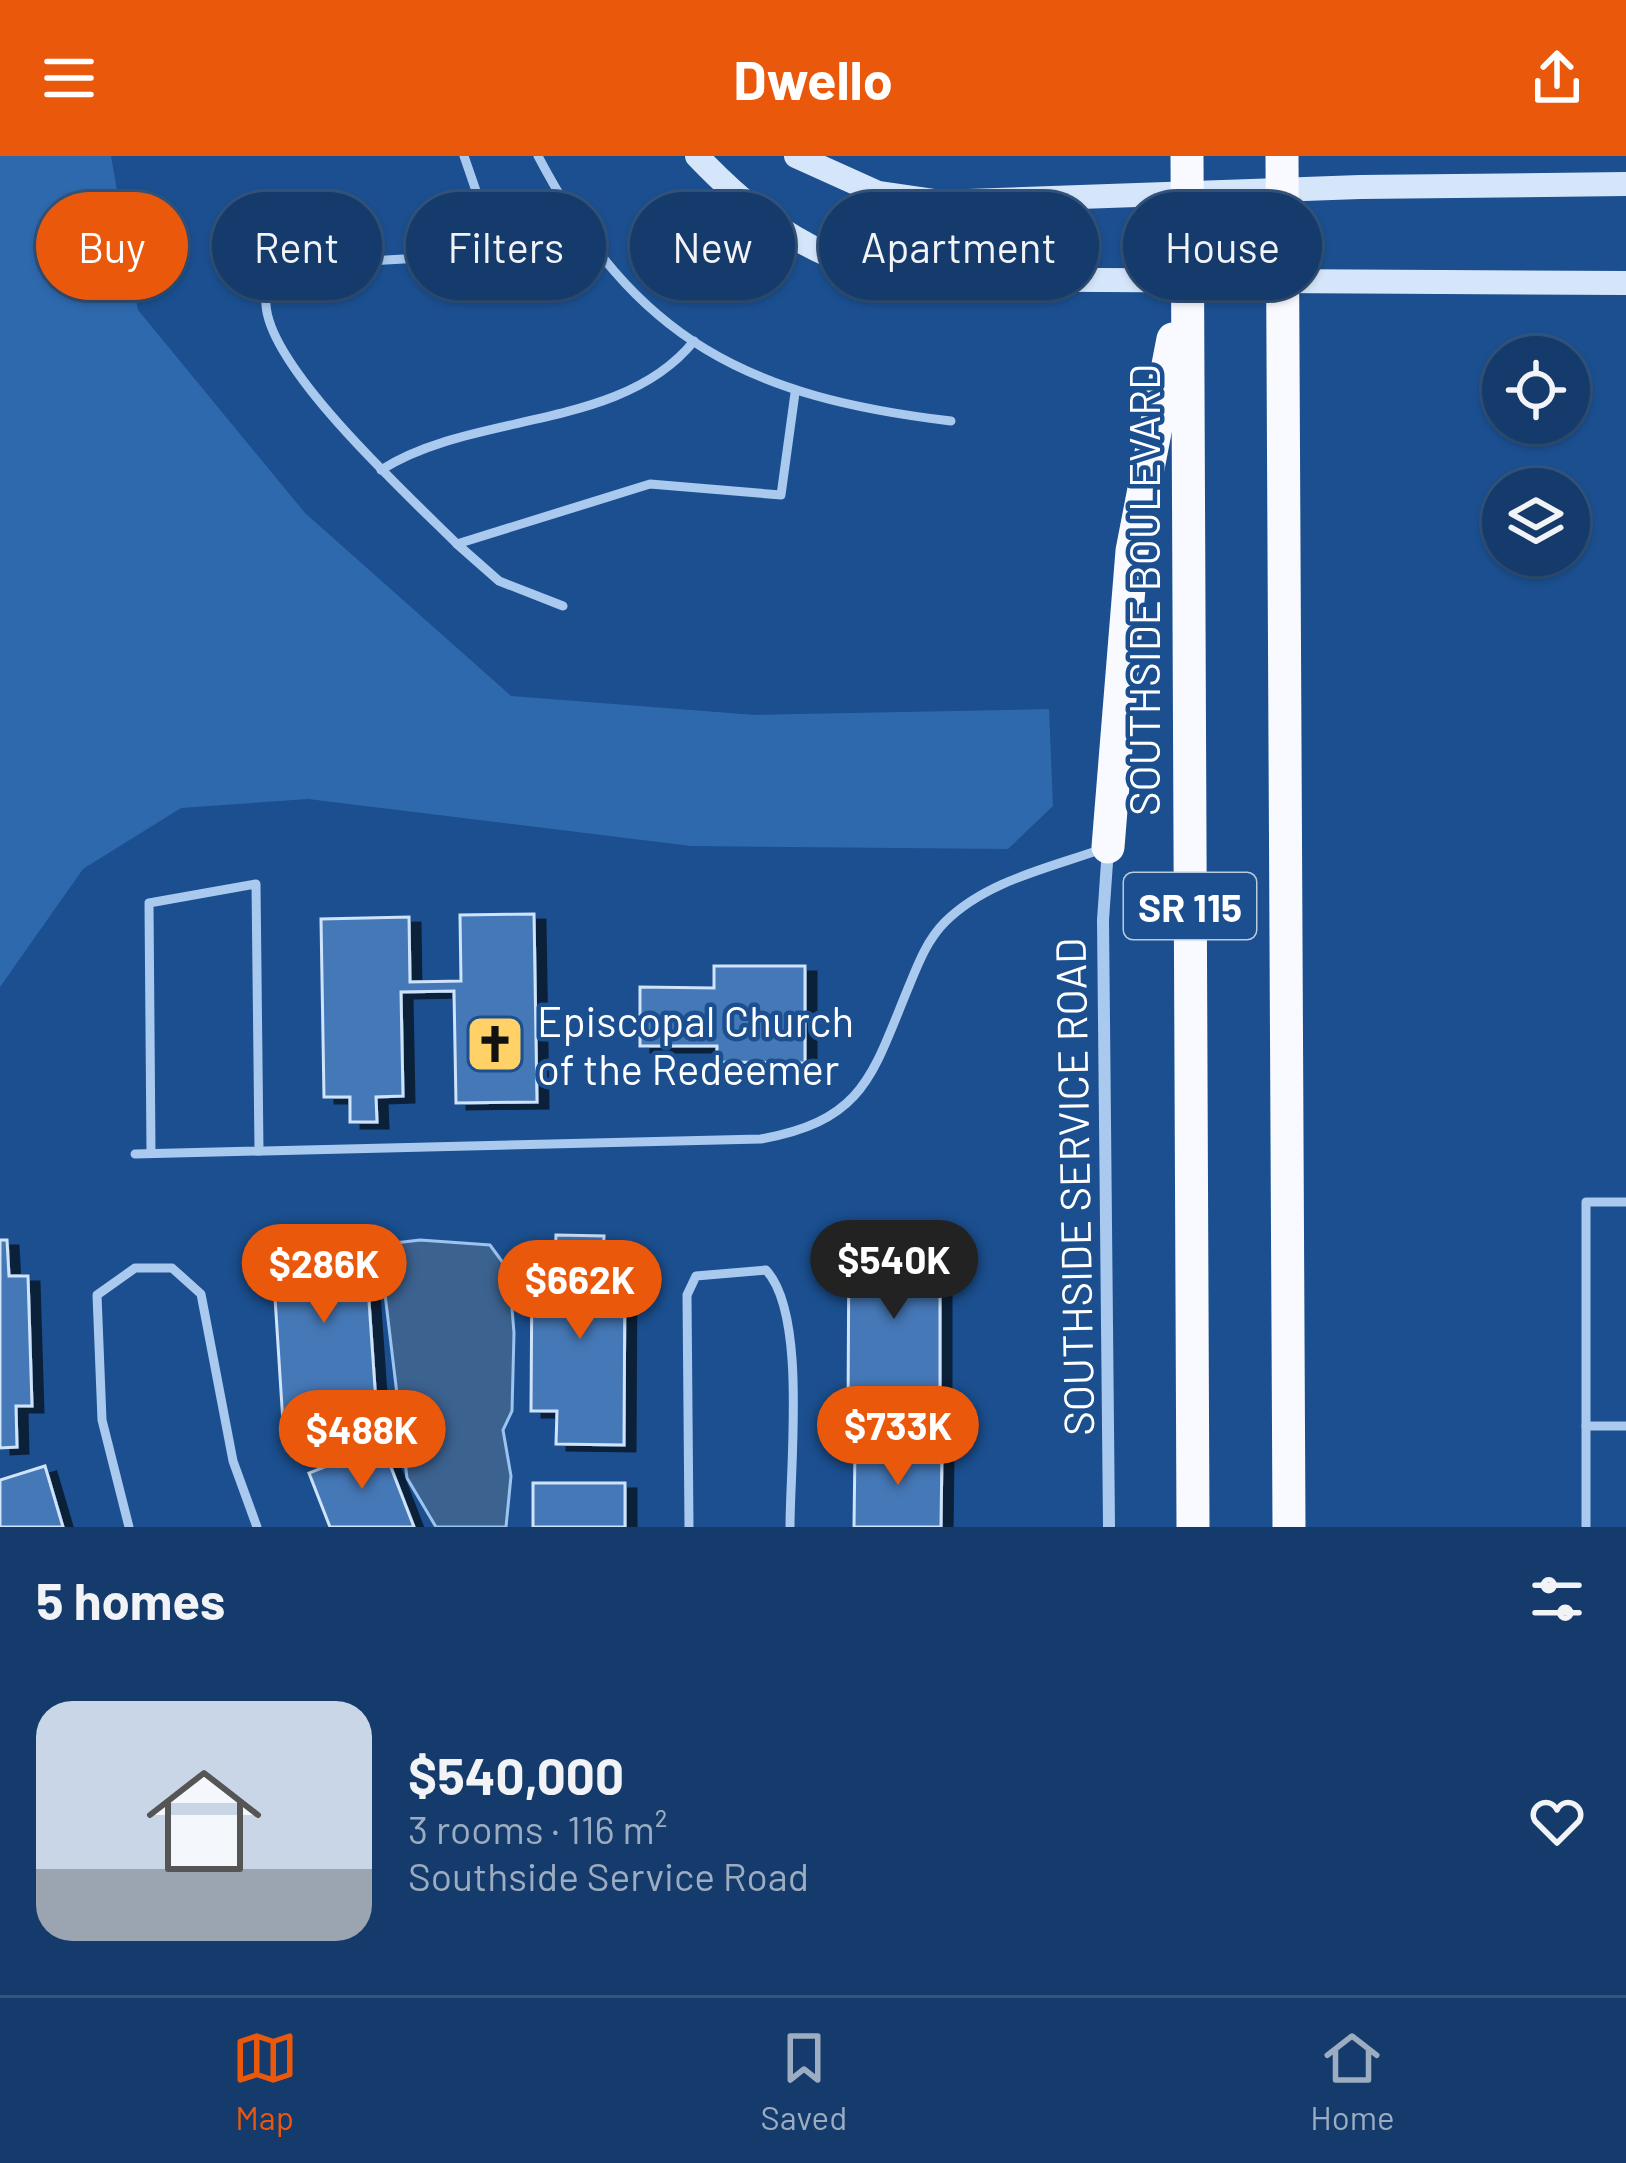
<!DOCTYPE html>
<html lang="en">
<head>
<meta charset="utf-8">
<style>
	body { margin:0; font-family:Barlow,sans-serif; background:#1d4271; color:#f1f3f6; height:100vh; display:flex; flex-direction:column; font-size:45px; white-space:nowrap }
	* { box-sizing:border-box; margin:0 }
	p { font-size:39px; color:#9dadc1 }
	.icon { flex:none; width:66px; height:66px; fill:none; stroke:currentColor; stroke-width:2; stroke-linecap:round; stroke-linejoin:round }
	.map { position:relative; height:1371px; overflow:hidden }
	.drawer { display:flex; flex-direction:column; background:#143b6b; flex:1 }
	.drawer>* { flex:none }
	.guide { position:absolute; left:36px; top:36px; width:1554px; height:108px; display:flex; gap:24px }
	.fabs { position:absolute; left:1482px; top:180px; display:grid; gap:24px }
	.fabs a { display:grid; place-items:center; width:108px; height:108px; border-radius:50%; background:#143b6b; box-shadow:0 3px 9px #0004,0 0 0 3px #33557e; font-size:60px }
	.price { position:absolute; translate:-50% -102px; padding:0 27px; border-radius:42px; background:#ea580c; color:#fff; font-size:39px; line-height:78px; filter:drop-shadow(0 3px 6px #0008) }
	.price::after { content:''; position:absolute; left:50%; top:72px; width:36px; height:27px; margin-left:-18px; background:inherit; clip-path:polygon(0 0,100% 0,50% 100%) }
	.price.current { background:#222; color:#fff }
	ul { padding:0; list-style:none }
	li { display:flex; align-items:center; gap:36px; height:300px; padding:0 36px }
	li+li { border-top:3px solid #33557e }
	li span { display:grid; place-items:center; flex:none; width:336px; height:240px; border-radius:36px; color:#555 }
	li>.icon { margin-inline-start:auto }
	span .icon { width:144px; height:144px; fill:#fffc; stroke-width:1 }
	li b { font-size:51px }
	h2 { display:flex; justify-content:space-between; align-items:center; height:144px; padding:0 36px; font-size:51px }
	.pill { padding:0 42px; border-radius:54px; background:#143b6b; box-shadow:0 3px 9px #0004,0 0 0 3px #33557e; font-size:42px; line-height:108px }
	.pill.current { background:#ea580c; color:#fff }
	header { display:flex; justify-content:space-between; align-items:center; height:156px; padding:0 36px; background:#ea580c; color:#fff; font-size:54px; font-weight:700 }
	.dock { display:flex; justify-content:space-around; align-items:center; height:168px; border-top:3px solid #33557e; background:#143b6b; font-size:33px; color:#9dadc1 }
	.dock a { display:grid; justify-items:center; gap:6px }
	.dock .current { color:#ea580c }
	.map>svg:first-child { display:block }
	.green { fill:#2e69ad }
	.water { fill:#3c6290; stroke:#9cc4f0; stroke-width:3 }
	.building { fill:#4478b7; stroke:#cfe3fa; stroke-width:3; filter:url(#shadow) }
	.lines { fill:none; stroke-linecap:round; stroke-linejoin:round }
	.service { stroke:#a9c9ee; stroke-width:9 }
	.minor { stroke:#a9c9ee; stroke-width:12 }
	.secondary { stroke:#d6e6fa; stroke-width:24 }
	.trunk { stroke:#f8faff; stroke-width:33 }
	.labels { text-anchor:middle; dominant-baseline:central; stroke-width:9; stroke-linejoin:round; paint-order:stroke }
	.shield { fill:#1b4f8f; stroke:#bbcadd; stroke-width:3 }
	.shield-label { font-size:39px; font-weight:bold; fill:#fff }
	.street-label { font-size:42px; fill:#fff; stroke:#1b4f8f }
	.poi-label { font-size:42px; fill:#fff; stroke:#1b4f8f; text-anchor:start }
</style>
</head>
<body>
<header><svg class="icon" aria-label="menu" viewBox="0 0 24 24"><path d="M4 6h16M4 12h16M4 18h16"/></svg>Dwello<svg class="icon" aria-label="share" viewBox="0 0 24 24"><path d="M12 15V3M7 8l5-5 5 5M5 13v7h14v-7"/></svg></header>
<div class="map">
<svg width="1626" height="1371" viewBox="0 0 1626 1371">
	<defs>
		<filter id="shadow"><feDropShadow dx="11" dy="6" stdDeviation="0" flood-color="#0009"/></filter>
	</defs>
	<rect width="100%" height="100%" fill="#1b4f8f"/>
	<polygon class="green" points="0,0 111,0 138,154 305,357 511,540 755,559 1049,553 1053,650 1008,693 691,690 308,643 181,652 83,713 0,831"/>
	<polygon class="water" points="420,1084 490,1089 509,1115 514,1177 512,1255 503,1274 511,1320 506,1371 436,1371 407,1322 382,1113 395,1087"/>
	<g class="building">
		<polygon points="534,758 537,946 456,947 454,835 401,836 403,940 376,941 377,966 350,966 350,941 324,941 321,763 409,761 410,826 461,825 460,759"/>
		<polygon points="714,810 805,810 805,907 717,906 717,890 640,890 640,831 714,832"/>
		<polygon points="849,1072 940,1072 940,1260 848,1260"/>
		<polygon points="364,1073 377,1261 283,1267 271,1079"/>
		<polygon points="556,1079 604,1080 603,1105 625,1105 624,1289 556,1288 557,1255 531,1255 532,1108 555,1108"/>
		<polygon points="0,1084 7,1084 9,1120 28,1120 32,1250 16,1250 17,1291 0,1292"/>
		<polygon points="382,1288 414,1371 330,1371 309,1317"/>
		<polygon points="855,1292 942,1293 941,1371 854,1371"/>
		<polygon points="45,1310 63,1371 0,1371 0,1324"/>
		<rect x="533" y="1327" width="92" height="44"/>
	</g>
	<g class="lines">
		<g class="service">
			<polyline points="464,0 493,84"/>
			<path d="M 538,0 C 635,185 749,241 951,265"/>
			<path d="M 559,42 L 493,84 L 438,101 L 300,109 C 283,116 264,129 266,149 C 270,214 411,342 457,388 L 650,328 L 781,339 L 795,237"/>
			<path d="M 381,314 C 473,255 622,275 694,185"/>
			<polyline points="457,388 499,425 563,450"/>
			<polyline points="151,997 149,747 256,728 259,995"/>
			<path d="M 135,998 L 761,983 C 865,964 872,919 909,830 C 918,808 927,784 945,766 C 986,725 1049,712 1102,693"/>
			<polyline points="1586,1270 1626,1270"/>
			<polyline points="129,1371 102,1264 97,1139 135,1112 172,1112 201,1138 233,1305 257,1371"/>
			<path d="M 689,1371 L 687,1139 L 696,1120 L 766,1114 C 807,1158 790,1308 790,1371"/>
			<polyline points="1586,1371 1586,1046 1626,1046"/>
		</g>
		<polyline class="minor" points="1108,692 1103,764 1109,1371"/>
		<g class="secondary">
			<path d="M 697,0 C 760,66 821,110 914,123 L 1626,127"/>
			<polyline points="796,0 878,37 940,46 1360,31 1626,28"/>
		</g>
		<g class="trunk">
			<polyline points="1187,0 1193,1371"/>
			<polyline points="1282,0 1289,1371"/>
			<polyline points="1108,691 1132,395 1173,183"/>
		</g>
	</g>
	<defs>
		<symbol id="church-square" viewBox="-11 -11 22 22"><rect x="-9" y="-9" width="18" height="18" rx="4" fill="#ffd166" stroke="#1b4f8f"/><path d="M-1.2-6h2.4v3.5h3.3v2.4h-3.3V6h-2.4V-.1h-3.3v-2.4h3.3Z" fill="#111"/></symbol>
	</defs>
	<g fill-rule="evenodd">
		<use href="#church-square" x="462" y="855" width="66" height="66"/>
	</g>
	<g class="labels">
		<rect class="shield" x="1124" y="717" width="132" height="66" rx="9"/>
		<g class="shield-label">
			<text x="1190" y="750">SR 115</text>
		</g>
		<g class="street-label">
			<text transform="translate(1143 434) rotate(-90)">SOUTHSIDE BOULEVARD</text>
			<text transform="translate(1073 1031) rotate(-91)">SOUTHSIDE SERVICE ROAD</text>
		</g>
		<g class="poi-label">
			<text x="537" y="864">Episcopal Church<tspan x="537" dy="48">of the Redeemer</tspan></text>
		</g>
	</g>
</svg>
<div class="fabs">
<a><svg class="icon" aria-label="locate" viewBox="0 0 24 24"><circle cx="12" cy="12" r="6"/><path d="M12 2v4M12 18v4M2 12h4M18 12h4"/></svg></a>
<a><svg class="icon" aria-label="layers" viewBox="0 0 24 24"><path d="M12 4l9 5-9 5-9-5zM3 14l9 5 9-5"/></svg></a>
</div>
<b class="price current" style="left:894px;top:1166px">$540K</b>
<b class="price" style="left:324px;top:1170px">$286K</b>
<b class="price" style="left:580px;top:1186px">$662K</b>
<b class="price" style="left:898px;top:1332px">$733K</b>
<b class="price" style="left:362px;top:1336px">$488K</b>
<div class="guide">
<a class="pill current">Buy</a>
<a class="pill">Rent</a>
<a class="pill">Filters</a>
<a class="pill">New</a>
<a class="pill">Apartment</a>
<a class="pill">House</a>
</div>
</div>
<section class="drawer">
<h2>5 homes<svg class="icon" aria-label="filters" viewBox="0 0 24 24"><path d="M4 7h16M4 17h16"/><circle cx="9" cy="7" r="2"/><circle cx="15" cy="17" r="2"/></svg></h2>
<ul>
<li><span style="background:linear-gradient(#c9d6e8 70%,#9aa5b1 0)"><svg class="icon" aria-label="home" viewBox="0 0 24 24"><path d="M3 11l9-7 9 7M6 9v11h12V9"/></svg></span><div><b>$540,000</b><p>3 rooms · 116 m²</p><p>Southside Service Road</p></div><svg class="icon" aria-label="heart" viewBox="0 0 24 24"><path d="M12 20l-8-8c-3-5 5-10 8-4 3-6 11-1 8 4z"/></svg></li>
</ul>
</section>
<nav class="dock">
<a class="current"><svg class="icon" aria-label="map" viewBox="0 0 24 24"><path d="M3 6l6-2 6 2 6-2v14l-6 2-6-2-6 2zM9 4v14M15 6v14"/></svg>Map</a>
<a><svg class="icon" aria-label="saved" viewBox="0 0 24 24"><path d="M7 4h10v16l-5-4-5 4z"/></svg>Saved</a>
<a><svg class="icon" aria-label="home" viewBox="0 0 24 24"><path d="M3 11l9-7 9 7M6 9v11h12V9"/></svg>Home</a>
</nav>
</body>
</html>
